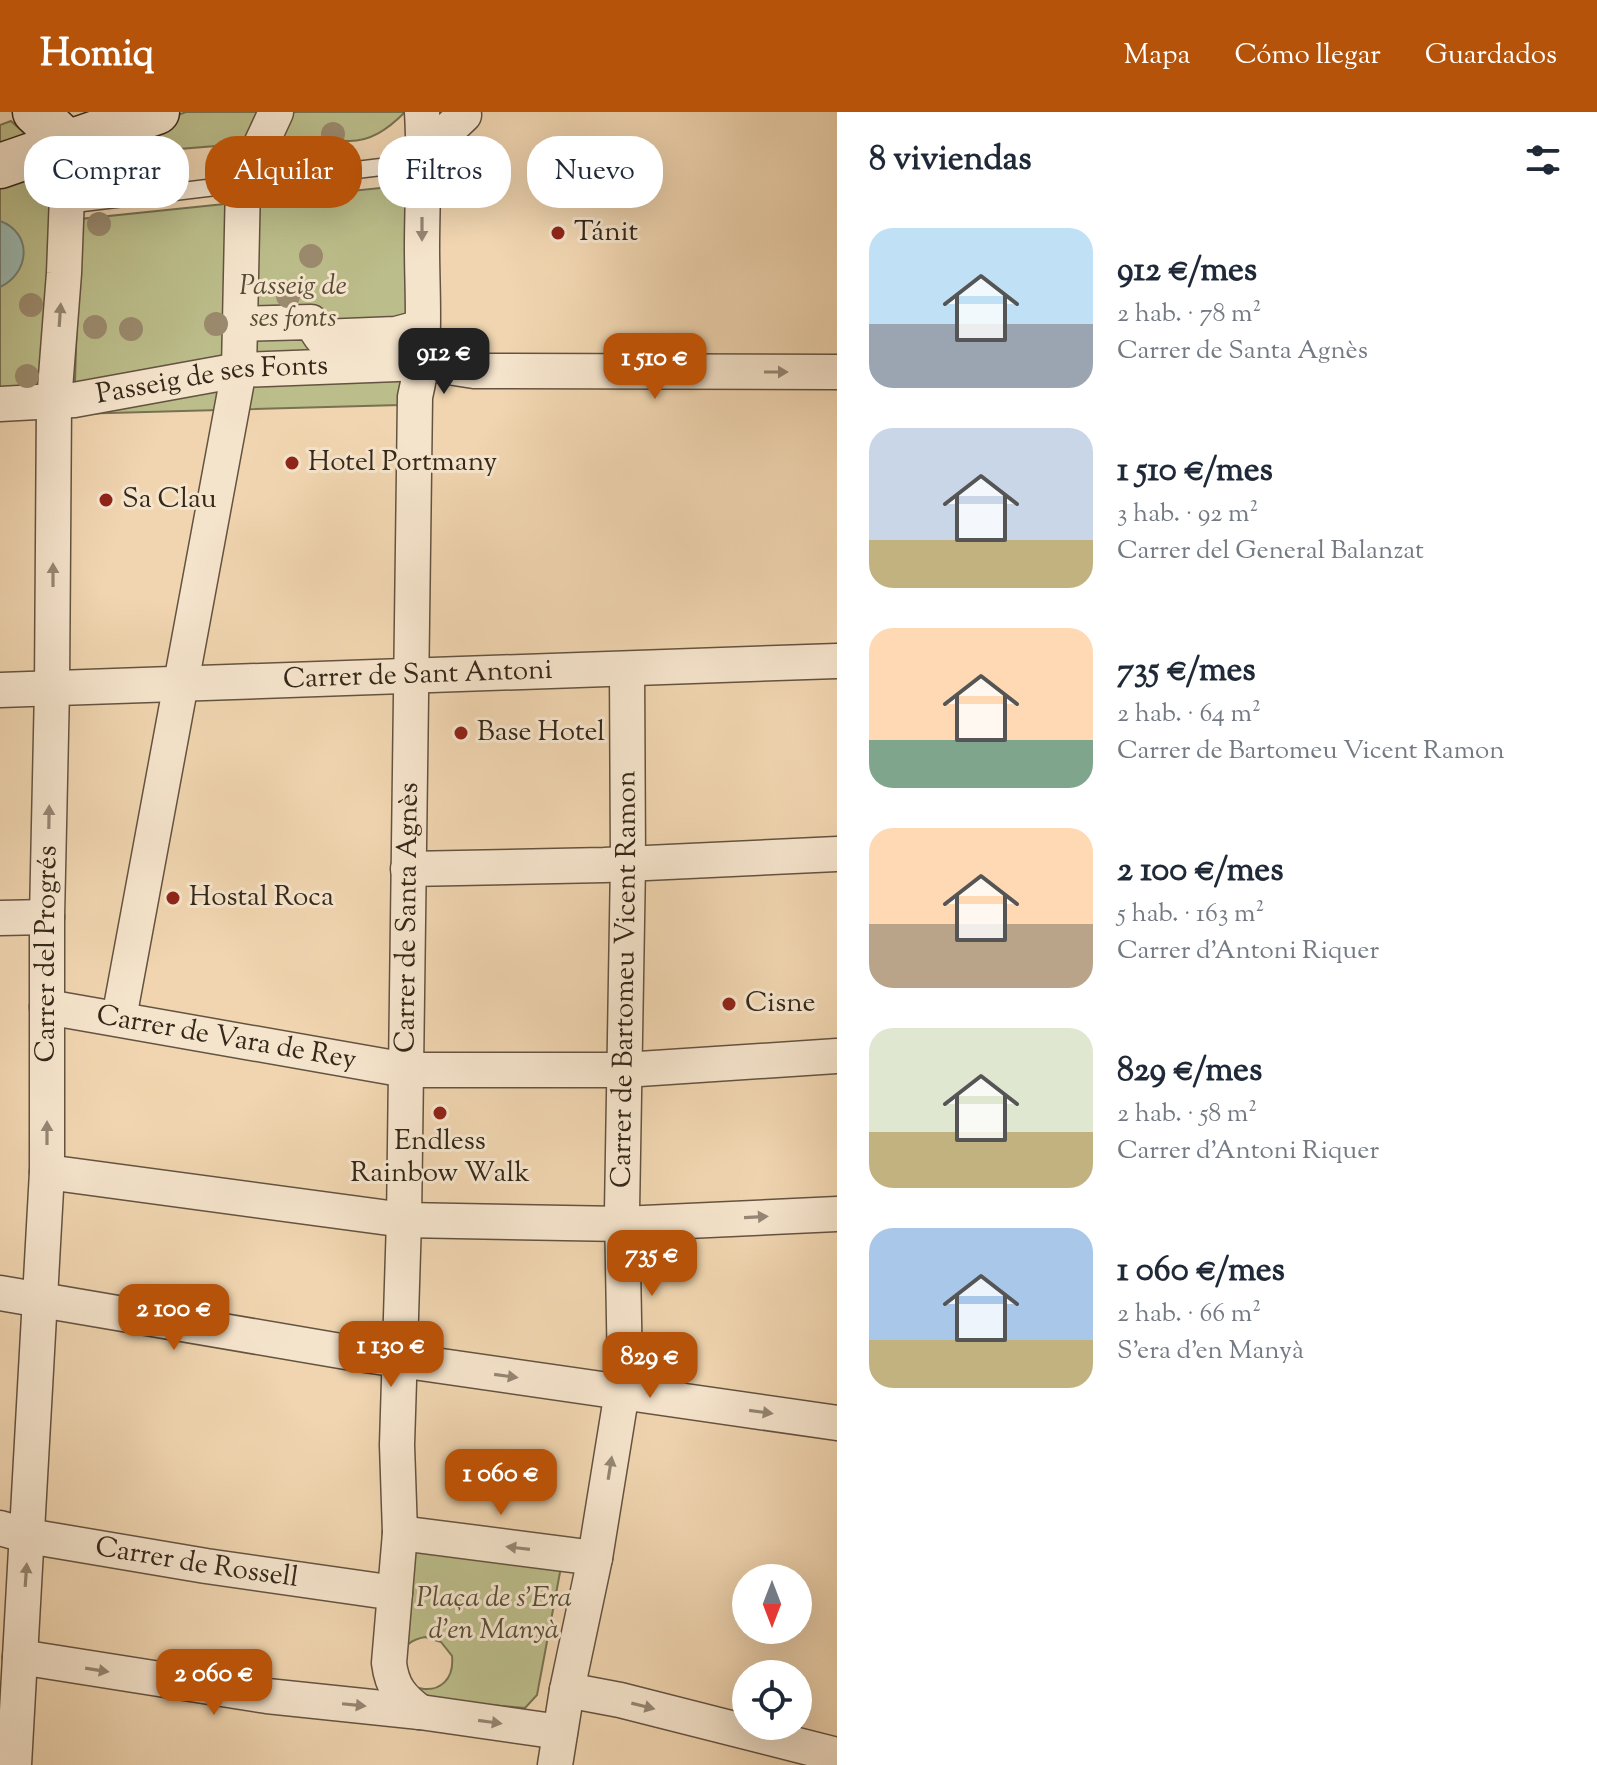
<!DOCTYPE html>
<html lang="es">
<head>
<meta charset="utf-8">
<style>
	body { margin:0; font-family:"Sorts Mill Goudy",serif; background:#f6f6f7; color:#1f2937; height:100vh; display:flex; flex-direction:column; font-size:30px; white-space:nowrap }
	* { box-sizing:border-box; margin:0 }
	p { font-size:26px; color:#747a83 }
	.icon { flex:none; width:44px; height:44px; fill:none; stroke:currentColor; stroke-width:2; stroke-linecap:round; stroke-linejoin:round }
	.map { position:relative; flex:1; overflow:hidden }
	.side { display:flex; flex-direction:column; background:#fff; width:760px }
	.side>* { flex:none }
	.banner { position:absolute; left:24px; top:24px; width:692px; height:72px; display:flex; gap:16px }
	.needle { width:52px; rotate:180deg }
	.buttons { position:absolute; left:732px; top:1452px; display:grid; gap:16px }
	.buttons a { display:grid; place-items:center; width:80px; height:80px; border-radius:50%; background:#fff; box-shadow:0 8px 32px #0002; font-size:40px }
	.price { position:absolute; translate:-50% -68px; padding:0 18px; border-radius:16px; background:#b45309; color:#fff; font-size:26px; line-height:52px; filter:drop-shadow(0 2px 4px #0008) }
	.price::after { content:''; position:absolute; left:50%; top:48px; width:24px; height:18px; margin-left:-12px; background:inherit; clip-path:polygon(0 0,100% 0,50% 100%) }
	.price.current { background:#222; color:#fff }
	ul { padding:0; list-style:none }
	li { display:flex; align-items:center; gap:24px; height:200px; padding:0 32px }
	li span { display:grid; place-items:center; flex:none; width:224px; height:160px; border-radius:24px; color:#555 }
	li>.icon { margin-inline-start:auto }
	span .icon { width:96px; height:96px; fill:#fffc; stroke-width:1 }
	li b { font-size:34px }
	h2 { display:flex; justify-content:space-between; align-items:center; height:96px; padding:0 32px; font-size:34px }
	.chip { padding:0 28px; border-radius:32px; background:#fff; box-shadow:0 8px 32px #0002; font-size:28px; line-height:72px }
	.chip.current { background:#b45309; color:#fff }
	header { display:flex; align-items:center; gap:48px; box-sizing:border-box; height:112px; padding:0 40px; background:#b45309; color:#fff }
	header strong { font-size:38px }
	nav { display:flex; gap:44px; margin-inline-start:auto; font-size:28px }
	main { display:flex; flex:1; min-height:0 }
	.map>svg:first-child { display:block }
	.green { fill:#bbbd8a; stroke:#787252; stroke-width:2; fill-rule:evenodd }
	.water { fill:#9ab8af; stroke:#727e73; stroke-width:2 }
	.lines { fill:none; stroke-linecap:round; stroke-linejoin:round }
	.lane-casing { stroke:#645340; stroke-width:19 }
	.street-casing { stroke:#645340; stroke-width:37 }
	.secondary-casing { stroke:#35281a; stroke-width:47 }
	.lane { stroke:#f5e4cc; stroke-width:16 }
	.street { stroke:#f5e4cc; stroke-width:34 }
	.secondary { stroke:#f5e4cc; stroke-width:44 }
	.tree { fill:#9b8a6d }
	.oneway { fill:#958673 }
	.poi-dot { fill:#8f2418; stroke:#f5e4cc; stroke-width:3 }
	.labels { text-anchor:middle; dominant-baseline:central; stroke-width:6; stroke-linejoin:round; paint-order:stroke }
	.poi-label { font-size:28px; fill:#35281a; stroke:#f5e4cc; text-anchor:start }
	.park-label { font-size:28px; font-style:italic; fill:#564d36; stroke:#f5e4cc }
	.street-label { font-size:28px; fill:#35281a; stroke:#f5e4cc }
</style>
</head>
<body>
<header>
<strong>Homiq</strong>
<nav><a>Mapa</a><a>Cómo llegar</a><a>Guardados</a></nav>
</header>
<main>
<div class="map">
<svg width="837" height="1653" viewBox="0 0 837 1653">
	<rect width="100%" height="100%" fill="#f0d5b0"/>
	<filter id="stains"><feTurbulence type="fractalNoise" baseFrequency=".0025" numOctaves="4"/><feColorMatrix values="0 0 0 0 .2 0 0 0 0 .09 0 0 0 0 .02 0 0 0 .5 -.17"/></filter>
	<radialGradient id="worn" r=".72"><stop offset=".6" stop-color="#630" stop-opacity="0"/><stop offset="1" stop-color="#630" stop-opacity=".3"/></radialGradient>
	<g class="green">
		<path d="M 186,0 L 403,0 L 404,1 C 388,17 370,30 347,29 C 330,28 318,22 301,27 L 167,38 L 129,63 L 85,69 L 90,35 Z"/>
		<polygon points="11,9 33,29 0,40 0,13"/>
		<polygon points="55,58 42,280 0,283 0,76"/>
		<polygon points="409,73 406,283 400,293 74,302 80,107"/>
		<path d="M 411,1432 L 561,1455 L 537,1583 L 525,1596 L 422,1587 C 406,1577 401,1570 398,1552 ZM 425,1525 L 441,1530 L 452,1544 C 457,1593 390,1583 401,1544 C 404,1532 414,1527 425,1525 Z"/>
	</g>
	<path class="water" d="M 0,109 C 33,121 30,161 0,175 Z"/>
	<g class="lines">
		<defs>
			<polyline id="lane" points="66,93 381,55 425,40"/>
			<g id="street">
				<polyline points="425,40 464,3"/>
				<polyline points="240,212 311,210 321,225 396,222 422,215"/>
				<path id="s1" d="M 0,292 L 74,288 L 239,258 L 423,251 L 474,259 L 837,260"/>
				<path id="s2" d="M 0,578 L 837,549"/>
				<polyline points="408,757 604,753 837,742"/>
				<polyline points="0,806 47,805"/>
				<path id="s3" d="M 47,895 L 406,958 L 624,958 L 837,944"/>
				<polyline points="119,906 239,258 243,71 276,0"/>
				<polyline points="47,1060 404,1108 622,1112 837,1102"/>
				<polyline points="0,1181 358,1242 837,1311"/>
				<path id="s4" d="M 0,1416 L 28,1424 L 206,1454 L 395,1481"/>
				<polyline points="400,1421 595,1446"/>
				<polyline points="20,1545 267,1584 420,1600 560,1620"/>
				<polyline points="567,1578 620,1588 837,1643"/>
				<path id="s5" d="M 420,1600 C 401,1586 392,1575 389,1551 L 400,1421 L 397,1333 L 404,1108 L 415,285 C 427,236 422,186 422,136 C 422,91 425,46 422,0"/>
				<path id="s6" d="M 14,1653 L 47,1060 L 47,805 L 52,576 L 54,290 L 64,161 L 69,32"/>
				<path id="s7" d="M 555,1653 L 567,1578 L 595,1446 L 625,1261 L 622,1099 L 628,751 L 627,557"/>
			</g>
			<g id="secondary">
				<polyline points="35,0 69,32"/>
				<polyline points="0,54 157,0"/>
			</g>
		</defs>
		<use href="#lane" class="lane-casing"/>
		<use href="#street" class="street-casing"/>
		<use href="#secondary" class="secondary-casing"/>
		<use href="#lane" class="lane"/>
		<use href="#street" class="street"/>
		<use href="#secondary" class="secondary"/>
	</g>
	<g class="tree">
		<circle cx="333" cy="22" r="12"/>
		<circle cx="99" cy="112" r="12"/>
		<circle cx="311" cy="144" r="12"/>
		<circle cx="288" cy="184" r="12"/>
		<circle cx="31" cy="193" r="12"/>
		<circle cx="216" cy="212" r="12"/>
		<circle cx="95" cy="215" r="12"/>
		<circle cx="131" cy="217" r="12"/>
		<circle cx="27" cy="264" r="12"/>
	</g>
	<defs><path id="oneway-solid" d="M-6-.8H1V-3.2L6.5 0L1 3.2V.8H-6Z" transform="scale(2)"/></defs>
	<g class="oneway">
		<use href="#oneway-solid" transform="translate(422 117) rotate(90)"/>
		<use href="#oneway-solid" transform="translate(60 203) rotate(-86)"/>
		<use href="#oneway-solid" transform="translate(776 260)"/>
		<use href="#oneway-solid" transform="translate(53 463) rotate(-90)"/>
		<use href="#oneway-solid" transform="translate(49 705) rotate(-89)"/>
		<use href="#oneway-solid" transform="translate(47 1021) rotate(-90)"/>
		<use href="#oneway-solid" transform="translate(756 1105) rotate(-3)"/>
		<use href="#oneway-solid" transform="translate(506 1264) rotate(8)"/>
		<use href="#oneway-solid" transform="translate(761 1300) rotate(8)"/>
		<use href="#oneway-solid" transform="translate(610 1356) rotate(-81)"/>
		<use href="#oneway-solid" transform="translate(518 1436) rotate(-173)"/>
		<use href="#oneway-solid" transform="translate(26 1463) rotate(-86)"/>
		<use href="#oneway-solid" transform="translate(97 1558) rotate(9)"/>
		<use href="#oneway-solid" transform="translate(354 1593) rotate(6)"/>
		<use href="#oneway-solid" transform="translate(643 1594) rotate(14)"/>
		<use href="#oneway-solid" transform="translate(490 1610) rotate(8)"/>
	</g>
	<g class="poi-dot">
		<circle cx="558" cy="121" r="8"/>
		<circle cx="292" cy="351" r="8"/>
		<circle cx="106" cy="388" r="8"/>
		<circle cx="461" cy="621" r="8"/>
		<circle cx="173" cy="786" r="8"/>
		<circle cx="729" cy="892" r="8"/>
		<circle cx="440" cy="1001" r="8"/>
	</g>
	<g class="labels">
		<g class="poi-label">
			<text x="574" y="121">Tánit</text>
			<text x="308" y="351">Hotel Portmany</text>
			<text x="122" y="388">Sa Clau</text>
			<text x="477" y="621">Base Hotel</text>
			<text x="189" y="786">Hostal Roca</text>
			<text x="745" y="892">Cisne</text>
			<text x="440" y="1030" text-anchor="middle">Endless<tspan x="440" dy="32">Rainbow Walk</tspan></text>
		</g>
		<g class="park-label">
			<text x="293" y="175">Passeig de<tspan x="293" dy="32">ses fonts</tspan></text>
			<text x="494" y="1487">Plaça de s'Era<tspan x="494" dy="32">d'en Manyà</tspan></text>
		</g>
		<g class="street-label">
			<text stroke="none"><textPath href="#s1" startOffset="214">Passeig de ses Fonts</textPath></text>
			<text stroke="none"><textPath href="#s2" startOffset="418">Carrer de Sant Antoni</textPath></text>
			<text stroke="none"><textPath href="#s5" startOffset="806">Carrer de Santa Agnès</textPath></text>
			<text stroke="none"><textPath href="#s6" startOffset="812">Carrer del Progrés</textPath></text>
			<text stroke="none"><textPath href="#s7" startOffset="792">Carrer de Bartomeu Vicent Ramon</textPath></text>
			<text stroke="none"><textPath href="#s3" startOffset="182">Carrer de Vara de Rey</textPath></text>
			<text stroke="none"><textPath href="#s4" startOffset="200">Carrer de Rossell</textPath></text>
		</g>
	</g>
	<rect width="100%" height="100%" filter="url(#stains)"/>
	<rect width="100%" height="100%" fill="url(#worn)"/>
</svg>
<div class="buttons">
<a><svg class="needle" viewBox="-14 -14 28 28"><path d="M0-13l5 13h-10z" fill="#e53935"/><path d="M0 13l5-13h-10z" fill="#747a83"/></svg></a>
<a><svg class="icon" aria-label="locate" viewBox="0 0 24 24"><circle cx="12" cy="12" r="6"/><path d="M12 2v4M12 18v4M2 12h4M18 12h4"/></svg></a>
</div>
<b class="price current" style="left:444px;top:284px">912 €</b>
<b class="price" style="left:655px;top:289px">1 510 €</b>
<b class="price" style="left:652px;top:1186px">735 €</b>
<b class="price" style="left:174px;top:1240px">2 100 €</b>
<b class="price" style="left:391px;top:1277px">1 130 €</b>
<b class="price" style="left:650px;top:1288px">829 €</b>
<b class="price" style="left:501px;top:1405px">1 060 €</b>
<b class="price" style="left:214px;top:1605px">2 060 €</b>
<div class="banner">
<a class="chip">Comprar</a>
<a class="chip current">Alquilar</a>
<a class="chip">Filtros</a>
<a class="chip">Nuevo</a>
</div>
</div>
<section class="side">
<h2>8 viviendas<svg class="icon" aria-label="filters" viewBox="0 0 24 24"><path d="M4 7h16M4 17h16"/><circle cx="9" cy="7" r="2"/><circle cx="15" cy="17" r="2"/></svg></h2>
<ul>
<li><span style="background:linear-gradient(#bfe0f5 60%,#9aa5b1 0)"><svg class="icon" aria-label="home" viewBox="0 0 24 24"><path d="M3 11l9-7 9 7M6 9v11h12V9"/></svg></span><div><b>912 €/mes</b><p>2 hab. · 78 m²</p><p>Carrer de Santa Agnès</p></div></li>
<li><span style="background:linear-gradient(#c9d6e8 70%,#c2b280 0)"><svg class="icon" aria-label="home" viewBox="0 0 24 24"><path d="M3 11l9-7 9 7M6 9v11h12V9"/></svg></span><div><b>1 510 €/mes</b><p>3 hab. · 92 m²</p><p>Carrer del General Balanzat</p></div></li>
<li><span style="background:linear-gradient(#ffd9b3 70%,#7fa58c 0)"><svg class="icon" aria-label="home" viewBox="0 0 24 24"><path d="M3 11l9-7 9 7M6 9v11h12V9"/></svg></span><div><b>735 €/mes</b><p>2 hab. · 64 m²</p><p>Carrer de Bartomeu Vicent Ramon</p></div></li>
<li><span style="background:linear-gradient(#ffd9b3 60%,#b9a48a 0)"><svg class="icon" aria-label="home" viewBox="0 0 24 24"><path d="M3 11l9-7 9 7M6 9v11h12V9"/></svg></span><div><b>2 100 €/mes</b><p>5 hab. · 163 m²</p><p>Carrer d'Antoni Riquer</p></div></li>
<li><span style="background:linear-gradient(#dfe7d0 65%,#c2b280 0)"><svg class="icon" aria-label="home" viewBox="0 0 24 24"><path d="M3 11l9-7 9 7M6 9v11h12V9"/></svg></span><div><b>829 €/mes</b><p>2 hab. · 58 m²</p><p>Carrer d'Antoni Riquer</p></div></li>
<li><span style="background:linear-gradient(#a9c7e8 70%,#c2b280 0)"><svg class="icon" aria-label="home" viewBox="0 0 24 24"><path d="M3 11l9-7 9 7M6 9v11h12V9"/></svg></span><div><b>1 060 €/mes</b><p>2 hab. · 66 m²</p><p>S'era d'en Manyà</p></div></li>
</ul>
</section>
</main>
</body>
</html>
